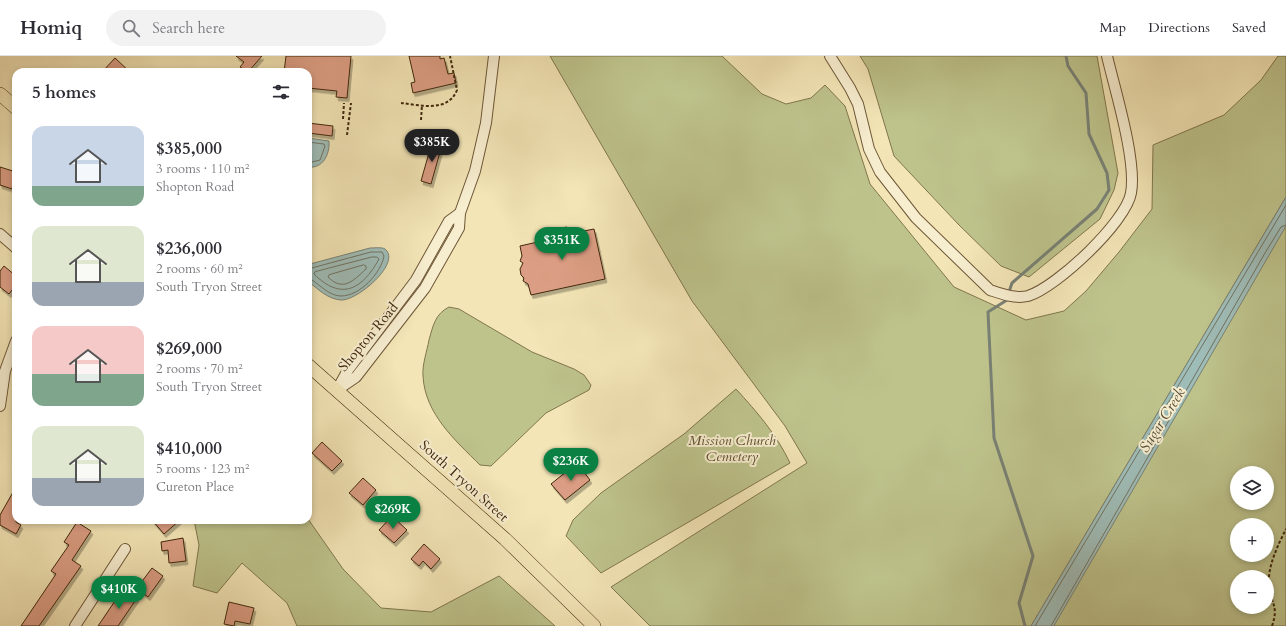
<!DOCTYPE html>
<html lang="en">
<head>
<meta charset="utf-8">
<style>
	body { margin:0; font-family:Cardo,serif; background:#f2f2f3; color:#2b2b33; height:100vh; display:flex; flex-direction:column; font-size:15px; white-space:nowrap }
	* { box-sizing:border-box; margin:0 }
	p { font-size:13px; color:#7c7c81 }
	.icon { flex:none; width:22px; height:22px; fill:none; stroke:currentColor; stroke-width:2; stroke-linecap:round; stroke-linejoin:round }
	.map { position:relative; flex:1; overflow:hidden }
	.panel { position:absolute; left:12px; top:12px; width:300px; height:456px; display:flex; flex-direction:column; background:#fff; border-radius:12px; box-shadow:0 2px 6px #0003 }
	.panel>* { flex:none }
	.fabs { position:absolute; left:1230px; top:410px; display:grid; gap:8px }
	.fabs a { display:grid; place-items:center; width:44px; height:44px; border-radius:50%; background:#fff; box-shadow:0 2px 6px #0003; font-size:20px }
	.price { position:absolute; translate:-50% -34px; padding:0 9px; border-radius:14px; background:#0b8043; color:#fff; font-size:13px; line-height:26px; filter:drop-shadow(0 1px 2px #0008) }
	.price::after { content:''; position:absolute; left:50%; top:24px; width:12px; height:9px; margin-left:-6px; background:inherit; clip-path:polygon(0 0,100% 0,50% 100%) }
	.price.active { background:#222; color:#fff }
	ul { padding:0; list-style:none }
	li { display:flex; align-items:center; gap:12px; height:100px; padding:0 20px }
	li span { display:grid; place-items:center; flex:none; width:112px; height:80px; border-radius:12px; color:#555 }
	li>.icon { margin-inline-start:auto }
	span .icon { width:48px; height:48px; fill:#fffc; stroke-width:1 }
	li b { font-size:17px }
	h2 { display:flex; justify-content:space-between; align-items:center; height:48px; padding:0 20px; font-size:17px }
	header { display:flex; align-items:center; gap:24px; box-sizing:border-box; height:56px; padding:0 20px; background:#fff; border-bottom:1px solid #e1e1e2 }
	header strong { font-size:19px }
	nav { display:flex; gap:22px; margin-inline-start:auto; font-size:14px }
	.search { width:280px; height:36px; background:#f2f2f3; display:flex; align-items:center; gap:10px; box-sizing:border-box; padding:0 14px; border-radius:22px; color:#7c7c81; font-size:15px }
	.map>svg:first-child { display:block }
	.green { fill:#bec38c; stroke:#80764c; fill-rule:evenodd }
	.water { fill:#9fbdb8; stroke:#798174 }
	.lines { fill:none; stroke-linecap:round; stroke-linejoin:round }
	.shore { stroke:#707262; stroke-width:1 }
	.stream { stroke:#798174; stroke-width:3 }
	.building { fill:#db9d83; stroke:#41280d; filter:url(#shadow) }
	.minor-casing { stroke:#6e5737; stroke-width:12 }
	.major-casing { stroke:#41280d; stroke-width:14 }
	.path { stroke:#41280d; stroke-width:2; stroke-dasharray:3 2; stroke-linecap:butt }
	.minor { stroke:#f7eed0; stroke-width:10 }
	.major { stroke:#f3e5b6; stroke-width:13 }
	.labels { text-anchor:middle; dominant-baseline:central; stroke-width:4; stroke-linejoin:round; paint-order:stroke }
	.street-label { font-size:14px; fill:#41280d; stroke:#f7eed0 }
	.park-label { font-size:14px; font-style:italic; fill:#604f2d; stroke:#f7eed0 }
	.water-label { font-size:15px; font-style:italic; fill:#584d38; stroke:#f7eed0 }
</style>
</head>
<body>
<header>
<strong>Homiq</strong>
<div class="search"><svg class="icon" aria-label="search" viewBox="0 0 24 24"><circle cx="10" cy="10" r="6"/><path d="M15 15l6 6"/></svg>Search here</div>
<nav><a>Map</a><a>Directions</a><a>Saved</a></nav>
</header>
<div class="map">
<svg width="1286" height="570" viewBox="0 0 1286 570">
	<defs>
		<filter id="shadow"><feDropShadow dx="2" dy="3.5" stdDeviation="0" flood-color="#0004"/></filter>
	</defs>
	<rect width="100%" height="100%" fill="#f3e5b6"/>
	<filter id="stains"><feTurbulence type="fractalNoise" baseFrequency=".005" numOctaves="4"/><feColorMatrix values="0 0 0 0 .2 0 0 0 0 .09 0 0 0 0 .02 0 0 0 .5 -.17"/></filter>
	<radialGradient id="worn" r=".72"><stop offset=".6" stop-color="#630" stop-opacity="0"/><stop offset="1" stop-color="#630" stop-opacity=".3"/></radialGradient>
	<g class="green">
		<polygon points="550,0 722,0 762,38 786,48 811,42 825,29 845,50 870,128 954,231 1026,264 1064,255 1086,235 1119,196 1152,153 1153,89 1224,59 1261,24 1278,0 1286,0 1286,141 1031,570 650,570 611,531 807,407 785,370 692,245"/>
		<polygon points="860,0 1097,0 1118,117 1114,134 1100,163 1029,221 1001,210 959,169 894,100 868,13"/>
		<path d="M 1286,155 L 1286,570 L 1034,570 ZM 1237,417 L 1267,417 L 1267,447 L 1237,447 ZM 1237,469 L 1267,469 L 1267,499 L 1237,499 ZM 1237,521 L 1267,521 L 1267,551 L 1237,551 Z"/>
		<path d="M 449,251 L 459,253 L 532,296 L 574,313 L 584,319 L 591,329 L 589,334 L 546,357 L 491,410 L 480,409 C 455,384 425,358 423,320 C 422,309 427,295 429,284 C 433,270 435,258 449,251 Z"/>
		<path d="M 736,333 C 757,356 777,379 790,407 L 601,517 L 566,480 L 573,464 L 601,437 L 684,378 Z"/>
		<polygon points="308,463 343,513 381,552 431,556 499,520 555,570 297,570 287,547 242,507 217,537 193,530 199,489 194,464"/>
	</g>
	<g class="water">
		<path d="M 308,82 L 329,85 C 330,98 323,113 308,111 Z"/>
		<polygon points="1286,141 1286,170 1055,568 1054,570 1031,570"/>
		<path d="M 370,192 C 375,192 382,191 385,193 C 402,207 357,245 341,244 C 328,243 319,234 309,226 L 308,210 L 310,208 Z"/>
	</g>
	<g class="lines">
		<g class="shore">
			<polyline points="308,86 324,88 325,90 320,104 308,107"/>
			<path d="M 372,201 L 377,201 L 379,203 C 362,234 341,245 314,218 L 315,216 Z"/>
			<path d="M 364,209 L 366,210 L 366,213 C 353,225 343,236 328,221 L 329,219 Z"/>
			<path d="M 308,213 L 371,196 L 382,196 L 384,200 C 381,217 360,240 341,240 C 330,240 321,230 312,224 L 308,223"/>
			<polyline points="1035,570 1286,149"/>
			<polyline points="1051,570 1265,197 1281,171 1286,169"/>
		</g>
		<g class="stream">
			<polyline points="1010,233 1012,227 1097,153 1109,134 1107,117 1089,78 1086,37 1068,10 1066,0"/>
			<polyline points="1007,244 988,256 994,382 1033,500 1019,547 1025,570"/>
		</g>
	</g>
	<g class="building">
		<polygon points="236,0 262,0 248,16 240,11 244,6"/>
		<polygon points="286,0 351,0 347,42 336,41 337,35 308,32 308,16 284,16"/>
		<polygon points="409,0 440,0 440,3 444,2 448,18 454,17 456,27 413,37 411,27 415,26"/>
		<polygon points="115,2 130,16 102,16"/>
		<polygon points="308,67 333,70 332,80 308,77"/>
		<polygon points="432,86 442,89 431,128 421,125"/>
		<polygon points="0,111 16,116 12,133 0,129"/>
		<polygon points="567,171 569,178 594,173 605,223 531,239 528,228 523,225 524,222 521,219 520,213 523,207 520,205 522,200 520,190 551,183 550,174"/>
		<polygon points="4,210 16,220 16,229 9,238 0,231 0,215"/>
		<polygon points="322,386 342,405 332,415 312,397"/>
		<polygon points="577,407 590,424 565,444 551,428"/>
		<polygon points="363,422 376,434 363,449 349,437"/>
		<polygon points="16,431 16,466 21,469 16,478 0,469 0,459"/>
		<polygon points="392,460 407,474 394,487 379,474"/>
		<polygon points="152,464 180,464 164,478"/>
		<polygon points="77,466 91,475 72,504 81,510 39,570 21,570 56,518 51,515 69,489 64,486"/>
		<polygon points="183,482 186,505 169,507 168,494 162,495 161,486"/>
		<polygon points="424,488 440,503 431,513 423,505 419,510 411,503"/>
		<polygon points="152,512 163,520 148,541 137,532"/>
		<polygon points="123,533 137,542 118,570 98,570"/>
		<polygon points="229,546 254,552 250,568 235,565 234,570 224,568"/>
	</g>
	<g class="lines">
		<defs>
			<g id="minor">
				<path d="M 830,0 L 850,32 L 858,48 L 869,93 L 880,116 L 916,162 L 990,234 C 1002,238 1015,243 1028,240 C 1057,231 1126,166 1131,137 C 1137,105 1115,34 1107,0"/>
				<polyline points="0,178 16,192"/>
				<polyline points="338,332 348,314 416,224 449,165 460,157"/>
				<polyline points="337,334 356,321 425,232 459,172 460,157 475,115 486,67 494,0"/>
				<polyline points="0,350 5,315 16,285"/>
				<polyline points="75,570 125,493"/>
			</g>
			<g id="major">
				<polyline points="0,38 16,52"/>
				<polyline points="308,309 505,483 594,570"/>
			</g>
		</defs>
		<use href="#minor" class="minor-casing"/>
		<use href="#major" class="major-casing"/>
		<g class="path">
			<path d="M 401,47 C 420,49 448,57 457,34 L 450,0"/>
			<polyline points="343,63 344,47"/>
			<polyline points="421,64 422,49"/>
			<polyline points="347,79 351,47"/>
			<path d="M 1272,570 C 1279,550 1271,548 1269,530 C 1267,511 1278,489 1286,473"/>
		</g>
		<use href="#minor" class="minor"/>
		<use href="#major" class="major"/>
	</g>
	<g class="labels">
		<g class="street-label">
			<text transform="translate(368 281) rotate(-50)">Shopton Road</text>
			<text transform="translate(464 425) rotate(42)">South Tryon Street</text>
		</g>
		<g class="park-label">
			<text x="732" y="384">Mission Church<tspan x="732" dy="16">Cemetery</tspan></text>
		</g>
		<g class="water-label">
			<text transform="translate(1162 364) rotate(-58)">Sugar Creek</text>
		</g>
	</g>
	<rect width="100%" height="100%" filter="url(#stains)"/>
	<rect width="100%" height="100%" fill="url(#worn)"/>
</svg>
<div class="fabs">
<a><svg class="icon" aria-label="layers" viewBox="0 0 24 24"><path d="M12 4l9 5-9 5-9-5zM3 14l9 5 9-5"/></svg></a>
<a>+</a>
<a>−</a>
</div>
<b class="price active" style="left:432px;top:107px">$385K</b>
<b class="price" style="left:562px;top:205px">$351K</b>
<b class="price" style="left:571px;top:426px">$236K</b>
<b class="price" style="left:393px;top:474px">$269K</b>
<b class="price" style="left:119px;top:554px">$410K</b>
<section class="panel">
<h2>5 homes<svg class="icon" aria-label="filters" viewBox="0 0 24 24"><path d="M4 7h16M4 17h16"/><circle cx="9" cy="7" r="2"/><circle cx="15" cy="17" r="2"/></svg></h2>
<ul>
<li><span style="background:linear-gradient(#c9d6e8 75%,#7fa58c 0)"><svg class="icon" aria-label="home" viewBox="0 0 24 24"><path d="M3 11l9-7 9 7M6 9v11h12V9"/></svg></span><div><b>$385,000</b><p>3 rooms · 110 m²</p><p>Shopton Road</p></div></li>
<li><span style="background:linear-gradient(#dfe7d0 70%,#9aa5b1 0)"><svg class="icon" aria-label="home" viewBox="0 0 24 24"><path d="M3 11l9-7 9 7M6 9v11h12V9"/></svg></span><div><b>$236,000</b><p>2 rooms · 60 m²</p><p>South Tryon Street</p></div></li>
<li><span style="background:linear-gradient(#f6c9c9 60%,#7fa58c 0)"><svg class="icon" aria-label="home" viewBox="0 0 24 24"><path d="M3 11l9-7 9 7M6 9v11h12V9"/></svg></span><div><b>$269,000</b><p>2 rooms · 70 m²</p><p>South Tryon Street</p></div></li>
<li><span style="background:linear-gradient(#dfe7d0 65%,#9aa5b1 0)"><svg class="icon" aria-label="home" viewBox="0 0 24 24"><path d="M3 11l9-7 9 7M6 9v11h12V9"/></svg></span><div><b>$410,000</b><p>5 rooms · 123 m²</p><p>Cureton Place</p></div></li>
</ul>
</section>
</div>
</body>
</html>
